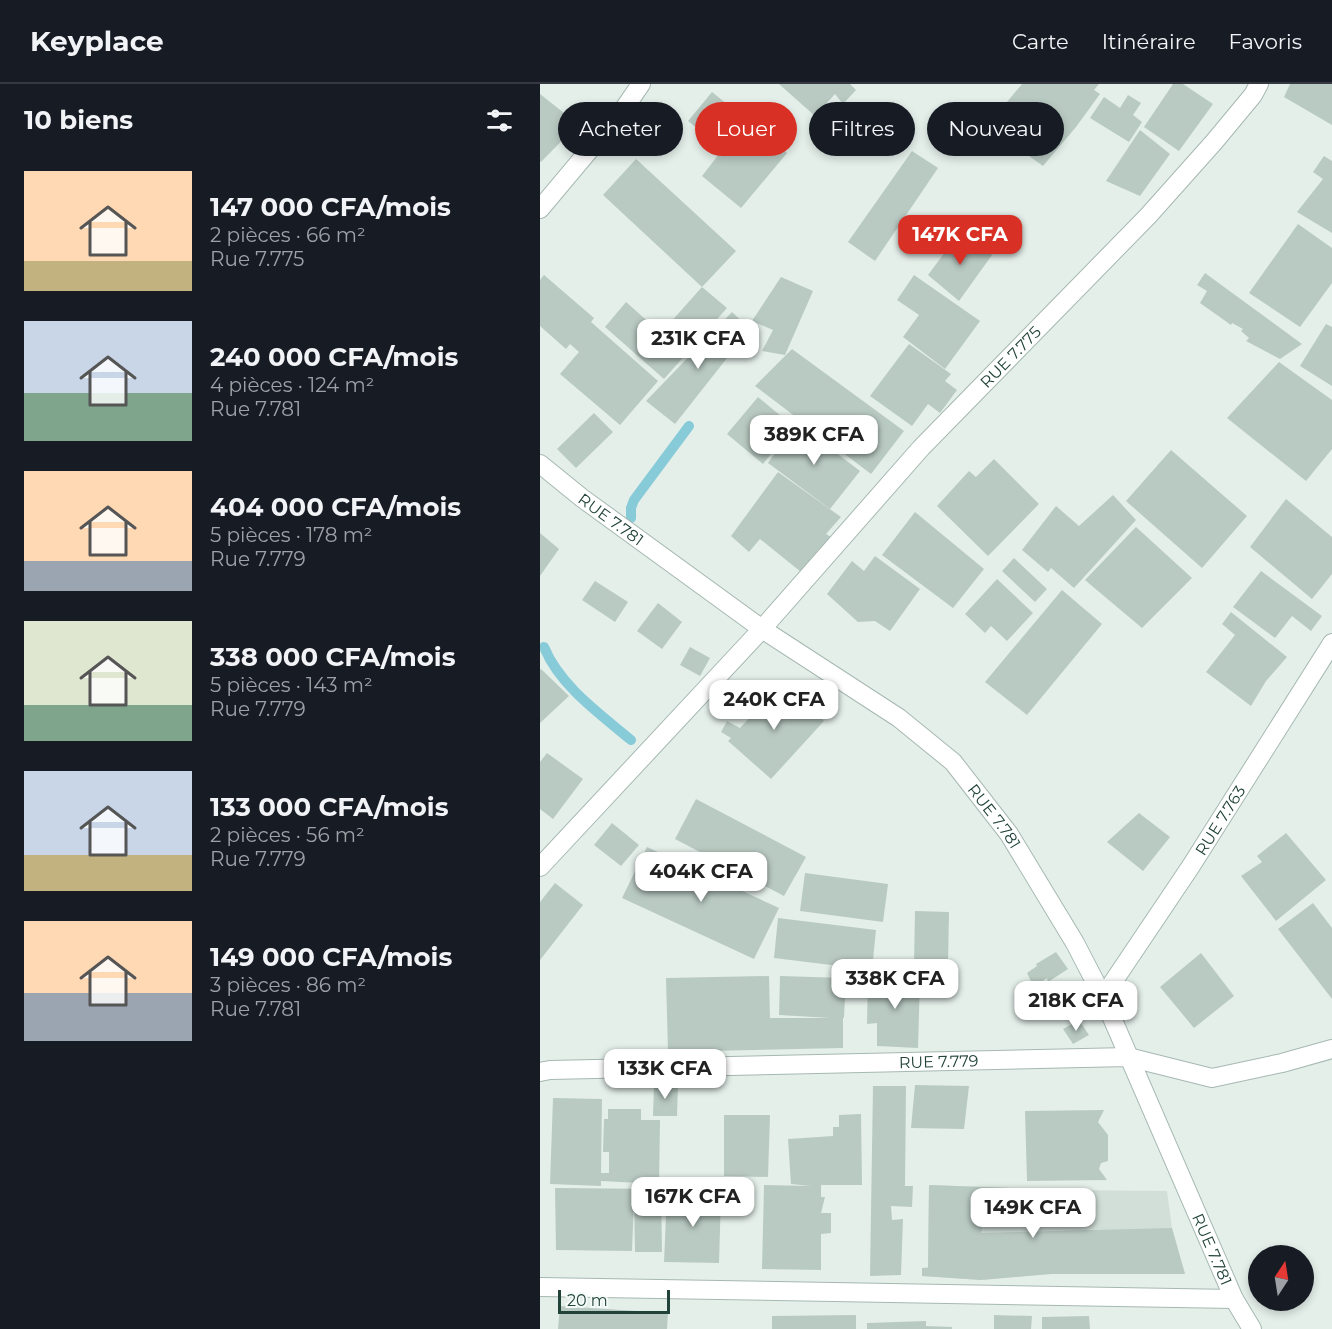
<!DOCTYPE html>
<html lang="fr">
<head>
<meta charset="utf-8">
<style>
	body { margin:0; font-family:Montserrat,sans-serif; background:#242831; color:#f1f3f6; height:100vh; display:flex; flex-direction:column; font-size:22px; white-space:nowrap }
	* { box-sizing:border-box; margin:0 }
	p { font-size:20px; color:#9ea1a6 }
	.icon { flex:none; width:33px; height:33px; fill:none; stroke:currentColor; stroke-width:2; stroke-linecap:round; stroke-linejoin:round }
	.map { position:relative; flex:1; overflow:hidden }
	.side { display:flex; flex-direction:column; background:#171b24; width:540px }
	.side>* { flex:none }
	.hud { position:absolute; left:18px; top:18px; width:570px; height:54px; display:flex; gap:12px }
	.needle { width:39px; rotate:12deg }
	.buttons { position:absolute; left:708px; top:1161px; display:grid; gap:12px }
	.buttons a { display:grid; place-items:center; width:66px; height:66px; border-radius:50%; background:#171b24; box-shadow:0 3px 9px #0003; font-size:30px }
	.scale { position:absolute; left:18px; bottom:15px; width:112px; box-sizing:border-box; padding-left:6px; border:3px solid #21433a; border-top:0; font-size:16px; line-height:21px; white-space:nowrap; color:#21433a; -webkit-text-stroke:4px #f5fbf8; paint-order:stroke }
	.price { position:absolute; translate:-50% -51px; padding:0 14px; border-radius:12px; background:#fff; color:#222; font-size:20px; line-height:39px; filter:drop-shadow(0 2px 3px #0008) }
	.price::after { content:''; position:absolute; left:50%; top:36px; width:18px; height:14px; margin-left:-9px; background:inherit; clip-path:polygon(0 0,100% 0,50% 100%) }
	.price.current { background:#d93025; color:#fff }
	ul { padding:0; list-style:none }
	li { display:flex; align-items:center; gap:18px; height:150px; padding:0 24px }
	li span { display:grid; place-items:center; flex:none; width:168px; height:120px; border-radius:0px; color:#555 }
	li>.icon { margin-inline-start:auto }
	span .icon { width:72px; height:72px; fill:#fffc; stroke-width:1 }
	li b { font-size:26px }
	h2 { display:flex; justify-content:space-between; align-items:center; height:72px; padding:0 24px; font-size:26px }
	.chip { padding:0 21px; border-radius:27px; background:#171b24; box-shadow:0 3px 9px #0003; font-size:21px; line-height:54px }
	.chip.current { background:#d93025; color:#fff }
	header { display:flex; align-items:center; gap:36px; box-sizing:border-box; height:84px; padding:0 30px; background:#171b24; border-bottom:2px solid #363941 }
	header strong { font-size:28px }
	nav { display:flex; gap:33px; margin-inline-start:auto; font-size:21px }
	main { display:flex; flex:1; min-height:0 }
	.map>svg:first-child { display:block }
	.built { fill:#d2dfd9 }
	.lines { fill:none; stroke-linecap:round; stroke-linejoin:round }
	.stream { stroke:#87cad8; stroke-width:10 }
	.building { fill:#b9cac3 }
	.minor-casing { stroke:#a6b8b2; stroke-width:20 }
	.tertiary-casing { stroke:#a6b8b2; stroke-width:20 }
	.minor { stroke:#fff; stroke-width:18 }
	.tertiary { stroke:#fff; stroke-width:18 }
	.labels { text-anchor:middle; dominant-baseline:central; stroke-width:4.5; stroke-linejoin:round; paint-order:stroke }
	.street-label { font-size:16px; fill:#21433a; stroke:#f5fbf8 }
</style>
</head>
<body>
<header>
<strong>Keyplace</strong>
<nav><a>Carte</a><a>Itinéraire</a><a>Favoris</a></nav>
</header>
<main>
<section class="side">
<h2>10 biens<svg class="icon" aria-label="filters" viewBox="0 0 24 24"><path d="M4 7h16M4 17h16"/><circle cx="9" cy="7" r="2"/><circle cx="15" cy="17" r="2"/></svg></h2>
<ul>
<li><span style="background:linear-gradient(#ffd9b3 75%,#c2b280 0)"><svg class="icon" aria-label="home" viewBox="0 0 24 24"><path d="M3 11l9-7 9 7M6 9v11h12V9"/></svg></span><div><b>147 000 CFA/mois</b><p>2 pièces · 66 m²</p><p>Rue 7.775</p></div></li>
<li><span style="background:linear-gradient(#c9d6e8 60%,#7fa58c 0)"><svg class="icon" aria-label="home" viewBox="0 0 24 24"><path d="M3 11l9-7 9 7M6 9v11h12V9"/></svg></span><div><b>240 000 CFA/mois</b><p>4 pièces · 124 m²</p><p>Rue 7.781</p></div></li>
<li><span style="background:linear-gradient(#ffd9b3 75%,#9aa5b1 0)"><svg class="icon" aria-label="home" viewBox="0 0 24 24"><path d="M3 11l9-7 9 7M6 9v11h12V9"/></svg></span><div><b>404 000 CFA/mois</b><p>5 pièces · 178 m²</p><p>Rue 7.779</p></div></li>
<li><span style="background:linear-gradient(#dfe7d0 70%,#7fa58c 0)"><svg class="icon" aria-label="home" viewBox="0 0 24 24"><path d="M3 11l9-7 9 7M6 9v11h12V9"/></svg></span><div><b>338 000 CFA/mois</b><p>5 pièces · 143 m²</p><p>Rue 7.779</p></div></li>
<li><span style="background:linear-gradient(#c9d6e8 70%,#c2b280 0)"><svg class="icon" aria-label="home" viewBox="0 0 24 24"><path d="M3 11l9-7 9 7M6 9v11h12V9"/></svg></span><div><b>133 000 CFA/mois</b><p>2 pièces · 56 m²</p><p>Rue 7.779</p></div></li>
<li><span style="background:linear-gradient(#ffd9b3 60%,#9aa5b1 0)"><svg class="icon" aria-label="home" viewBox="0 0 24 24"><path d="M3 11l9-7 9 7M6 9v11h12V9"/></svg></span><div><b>149 000 CFA/mois</b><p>3 pièces · 86 m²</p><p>Rue 7.781</p></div></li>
</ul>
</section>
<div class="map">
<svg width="792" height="1245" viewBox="0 0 792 1245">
	<rect width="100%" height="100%" fill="#e4efea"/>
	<polygon class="built" points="389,1101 527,1106 627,1107 632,1144 645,1190 511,1190 441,1196 382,1192 382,1184 388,1183"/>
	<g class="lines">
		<g class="stream">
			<polyline points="91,434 91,424 94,416 149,342"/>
			<path d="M 4,563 C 20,602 60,630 91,656"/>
		</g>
	</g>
	<g class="building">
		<polygon points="239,0 310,0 316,6 303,20 295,10 275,32"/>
		<polygon points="482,0 559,0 554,6 560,10 536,43 503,82 447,42"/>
		<polygon points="633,0 643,0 673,20 639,67 604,43"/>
		<polygon points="750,0 792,0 792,41 744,13"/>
		<polygon points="172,8 247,69 201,124 162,92 183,65 148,37"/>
		<polygon points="0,10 38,40 1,78 0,77"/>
		<polygon points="588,11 601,19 593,31 602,38 589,58 550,34 564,13 580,24"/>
		<polygon points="600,46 630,70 600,112 566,97"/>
		<polygon points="372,67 398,84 335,177 308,158"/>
		<polygon points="784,72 792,77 792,149 757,128 783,95 773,88"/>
		<polygon points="96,75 196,167 162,203 187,224 124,295 65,243 86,218 121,249 162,203 63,111"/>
		<polygon points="758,140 792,164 792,199 760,243 709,209"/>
		<polygon points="420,148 452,171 419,217 388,191"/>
		<polygon points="665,189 762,260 740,275 706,257 709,254 701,247 703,245 692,239 691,241 660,219 667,207 657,201"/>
		<polygon points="4,191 54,234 51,238 118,297 80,341 20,290 39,268 30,260 26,265 0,242 0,196"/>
		<polygon points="374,191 440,237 405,285 363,253 379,231 357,216"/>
		<polygon points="241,193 273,207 245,271 222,267 233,246 212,237"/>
		<polygon points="192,228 210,245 135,340 106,317"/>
		<polygon points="786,240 792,243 792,302 760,282"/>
		<polygon points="369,260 411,290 405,297 417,306 400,329 388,320 372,342 330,312"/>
		<polygon points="252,265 364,347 331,390 215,302"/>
		<polygon points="739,278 792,316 792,365 766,397 687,334"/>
		<polygon points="218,313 253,342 223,380 187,350"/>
		<polygon points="54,329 73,348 36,384 17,365"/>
		<polygon points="257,339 320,387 290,425 228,379"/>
		<polygon points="631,366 707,432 662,484 586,417"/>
		<polygon points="454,375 499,420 448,472 397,422 429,387 436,393"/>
		<polygon points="238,388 301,433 286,450 291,453 261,488 220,455 209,468 191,452"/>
		<polygon points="573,411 596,436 534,504 511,484 508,488 482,466 516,422 539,442"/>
		<polygon points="746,415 792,453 792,490 772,515 710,463"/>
		<polygon points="375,428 444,485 413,524 342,471"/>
		<polygon points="596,443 652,494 602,544 545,496"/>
		<polygon points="0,449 19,465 0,492"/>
		<polygon points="335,472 380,505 350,547 335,537 318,538 287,510 312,477 324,487"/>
		<polygon points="474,474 507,505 495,518 462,487"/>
		<polygon points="721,487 782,532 771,547 752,532 735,554 693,523"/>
		<polygon points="457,495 493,529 467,557 451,542 445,549 425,530"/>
		<polygon points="55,497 88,518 75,538 42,516"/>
		<polygon points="522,506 562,540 487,631 445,598"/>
		<polygon points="118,519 142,538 122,565 97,547"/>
		<polygon points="691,528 747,573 726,597 711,622 666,588 695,551 682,540"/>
		<polygon points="150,563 170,574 160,592 140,581"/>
		<polygon points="1,585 29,612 0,639 0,586"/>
		<polygon points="241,599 284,637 231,695 188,657 191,654 181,648 187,637 200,644"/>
		<polygon points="7,669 43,695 13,735 0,725 0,678"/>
		<polygon points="156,715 266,773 244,812 135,755"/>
		<polygon points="599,729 630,753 603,787 567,758"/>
		<polygon points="72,739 99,761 81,782 54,761"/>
		<polygon points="746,749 786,796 736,837 701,792 722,778 717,772"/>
		<polygon points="107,763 239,824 214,875 82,814"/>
		<polygon points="265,789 348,800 343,838 260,827"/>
		<polygon points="15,799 43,821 0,876 0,818"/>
		<polygon points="773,819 792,844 792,915 738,845"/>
		<polygon points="375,827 409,828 408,880 374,880"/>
		<polygon points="238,834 336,846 332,886 234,874"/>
		<polygon points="516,868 528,885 508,898 507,894 494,903 487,889 497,882 496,880"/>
		<polygon points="661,869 694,912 654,944 620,903"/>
		<polygon points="229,892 230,934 290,934 239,931 240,892 306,894 304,934 303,934 303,964 128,968 126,894"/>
		<polygon points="328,892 380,894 378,964 337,962 337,939 327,940"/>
		<polygon points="539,936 549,951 533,960 523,945"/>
		<polygon points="114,1000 138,1000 137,1032 113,1032"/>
		<polygon points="375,1001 429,1002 424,1045 371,1044"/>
		<polygon points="333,1002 366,1002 365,1102 373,1102 372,1123 351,1122 352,1136 363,1135 361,1191 330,1192"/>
		<polygon points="13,1014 62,1015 61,1089 69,1089 69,1068 63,1068 64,1035 68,1035 68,1025 101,1025 101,1036 120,1036 119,1100 61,1097 61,1102 10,1100"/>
		<polygon points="564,1026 558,1038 568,1051 568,1077 561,1079 559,1085 567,1096 487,1097 485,1027"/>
		<polygon points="321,1030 322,1101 281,1101 281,1113 285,1113 281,1129 291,1129 291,1149 281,1150 281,1186 222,1185 224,1101 271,1102 251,1100 248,1055 293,1052 293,1043 299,1043 299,1031"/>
		<polygon points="184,1031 230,1031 228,1093 184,1092"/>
		<polygon points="389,1101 527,1106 526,1124 508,1124 506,1142 443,1138 441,1149 632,1144 645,1190 511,1190 441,1196 382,1192 382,1184 388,1184"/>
		<polygon points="15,1104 121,1105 122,1168 95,1168 94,1117 92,1167 16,1166"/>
		<polygon points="127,1109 181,1111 179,1179 124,1178"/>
		<polygon points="20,1222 128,1229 127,1245 18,1245"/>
		<polygon points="316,1231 316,1245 232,1245 232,1232"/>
		<polygon points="454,1231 492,1232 491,1245 454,1245"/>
		<polygon points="549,1232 550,1245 502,1245 502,1233"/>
		<polygon points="386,1237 386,1242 412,1243 412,1245 327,1245 327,1239"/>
	</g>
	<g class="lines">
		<defs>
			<g id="minor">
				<polyline points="0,125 83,26 101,0"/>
				<path id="s1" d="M 0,380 L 42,414 L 222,545 L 359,634 L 413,678 L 469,750 L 535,859 L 563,913 L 694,1215 L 712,1245"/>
				<path id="s2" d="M 0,783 L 222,545 L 381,364 L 608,132 L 674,58 L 713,11 L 719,0"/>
				<path id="s3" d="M 0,988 L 10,986 L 588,973 L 672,994 L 742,979 L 792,965"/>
				<polyline points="0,1203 694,1215"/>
			</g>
			<g id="tertiary">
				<path id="s4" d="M 563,913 L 651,782 L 792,559"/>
			</g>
		</defs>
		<use href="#minor" class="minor-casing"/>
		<use href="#tertiary" class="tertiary-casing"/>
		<use href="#minor" class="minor"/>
		<use href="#tertiary" class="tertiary"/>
	</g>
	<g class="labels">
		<g class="street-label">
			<text stroke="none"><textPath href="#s2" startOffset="694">RUE 7.775</textPath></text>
			<text stroke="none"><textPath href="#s1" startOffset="90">RUE 7.781</textPath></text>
			<text stroke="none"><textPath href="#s1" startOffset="578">RUE 7.781</textPath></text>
			<text stroke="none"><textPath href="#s4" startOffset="212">RUE 7.763</textPath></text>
			<text stroke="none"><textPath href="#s3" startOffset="399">RUE 7.779</textPath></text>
			<text stroke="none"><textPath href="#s1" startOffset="1064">RUE 7.781</textPath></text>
		</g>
	</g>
</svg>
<div class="buttons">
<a><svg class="needle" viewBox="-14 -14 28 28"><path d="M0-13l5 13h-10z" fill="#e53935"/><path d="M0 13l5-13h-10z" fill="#9ea1a6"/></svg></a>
</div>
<div class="scale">20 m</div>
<b class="price current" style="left:420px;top:182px">147K CFA</b>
<b class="price" style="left:158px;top:286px">231K CFA</b>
<b class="price" style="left:274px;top:382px">389K CFA</b>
<b class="price" style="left:234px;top:647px">240K CFA</b>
<b class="price" style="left:161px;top:819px">404K CFA</b>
<b class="price" style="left:355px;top:926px">338K CFA</b>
<b class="price" style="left:536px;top:948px">218K CFA</b>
<b class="price" style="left:125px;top:1016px">133K CFA</b>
<b class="price" style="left:153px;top:1144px">167K CFA</b>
<b class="price" style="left:493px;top:1155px">149K CFA</b>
<div class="hud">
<a class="chip">Acheter</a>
<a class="chip current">Louer</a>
<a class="chip">Filtres</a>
<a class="chip">Nouveau</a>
</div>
</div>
</main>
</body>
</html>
